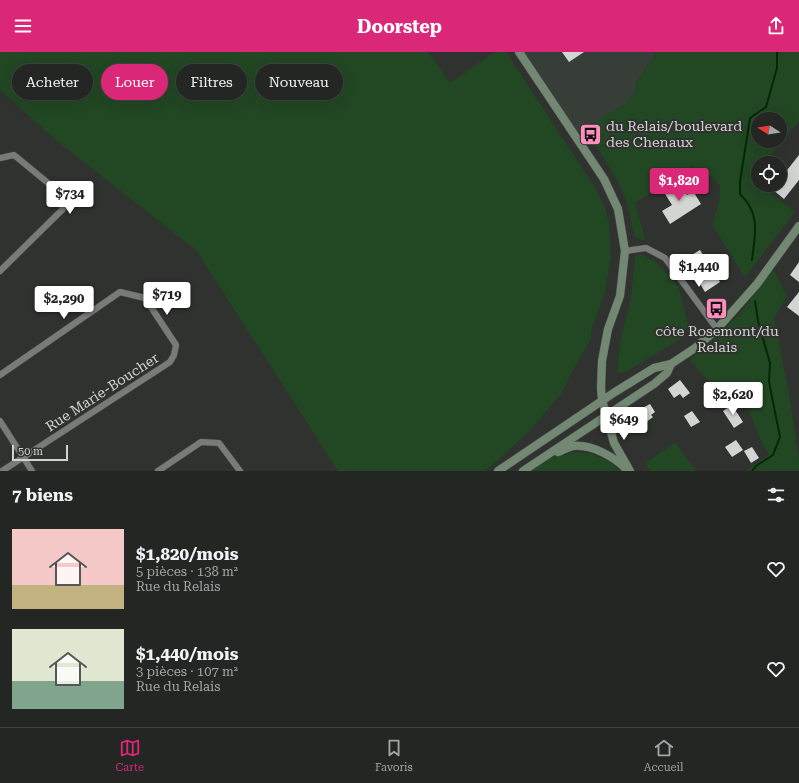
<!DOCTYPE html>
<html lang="fr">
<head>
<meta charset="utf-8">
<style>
	body { margin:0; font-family:"Roboto Serif",serif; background:#2f3230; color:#f1f3f6; height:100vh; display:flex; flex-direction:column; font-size:15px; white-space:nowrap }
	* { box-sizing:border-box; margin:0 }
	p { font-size:13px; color:#a3a5a6 }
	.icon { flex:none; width:22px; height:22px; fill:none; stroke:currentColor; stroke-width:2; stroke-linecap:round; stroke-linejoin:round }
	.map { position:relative; height:419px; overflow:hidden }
	.side { display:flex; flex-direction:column; background:#232623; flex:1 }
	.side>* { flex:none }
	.hud { position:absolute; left:12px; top:12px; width:400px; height:36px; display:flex; gap:8px }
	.needle { width:26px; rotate:282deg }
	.fabs { position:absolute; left:751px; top:60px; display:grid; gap:8px }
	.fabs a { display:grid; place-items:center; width:36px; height:36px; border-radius:50%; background:#232623; box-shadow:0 4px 16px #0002,0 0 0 1px #404341; font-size:20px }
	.scale { position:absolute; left:12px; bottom:10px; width:56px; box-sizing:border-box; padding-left:4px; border:2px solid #d1d2d1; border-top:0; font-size:11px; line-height:14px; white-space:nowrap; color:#d1d2d1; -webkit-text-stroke:3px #2f322f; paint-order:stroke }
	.price { position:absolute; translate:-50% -34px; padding:0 9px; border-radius:4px; background:#fff; color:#222; font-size:13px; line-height:26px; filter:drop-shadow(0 1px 2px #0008) }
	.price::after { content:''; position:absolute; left:50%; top:24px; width:12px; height:9px; margin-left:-6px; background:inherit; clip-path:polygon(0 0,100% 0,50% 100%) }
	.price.on { background:#db2777; color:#fff }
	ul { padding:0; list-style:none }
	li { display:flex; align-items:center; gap:12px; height:100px; padding:0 12px }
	li span { display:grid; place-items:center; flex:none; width:112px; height:80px; border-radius:0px; color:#555 }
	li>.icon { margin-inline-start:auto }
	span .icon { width:48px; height:48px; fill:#fffc; stroke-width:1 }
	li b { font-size:17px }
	h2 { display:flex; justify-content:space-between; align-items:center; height:48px; padding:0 12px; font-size:17px }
	.tag { padding:0 14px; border-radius:18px; background:#232623; box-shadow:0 4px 16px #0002,0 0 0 1px #404341; font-size:14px; line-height:36px }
	.tag.on { background:#db2777; color:#fff }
	header { display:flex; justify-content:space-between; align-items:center; height:52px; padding:0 12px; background:#db2777; color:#fff; font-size:18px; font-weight:700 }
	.tab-bar { display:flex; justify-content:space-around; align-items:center; height:56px; border-top:1px solid #404341; background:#232623; font-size:11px; color:#a3a5a6 }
	.tab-bar a { display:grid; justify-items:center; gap:2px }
	.tab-bar .on { color:#db2777 }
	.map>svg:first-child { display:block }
	.built { fill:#373e37 }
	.green { fill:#224723; fill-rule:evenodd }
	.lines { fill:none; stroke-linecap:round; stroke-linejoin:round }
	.stream { stroke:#012a04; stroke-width:2 }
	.building { fill:#d2d6d2 }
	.street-casing { stroke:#4b4e4b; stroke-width:7 }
	.secondary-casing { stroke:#4b4e4b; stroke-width:9 }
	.street { stroke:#787b78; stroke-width:6 }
	.secondary { stroke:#738873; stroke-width:8 }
	.labels { text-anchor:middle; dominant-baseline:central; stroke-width:4; stroke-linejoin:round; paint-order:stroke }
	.poi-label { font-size:14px; fill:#d1d2d1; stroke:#2f322f; text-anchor:start }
	.street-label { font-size:14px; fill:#d1d2d1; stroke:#2f322f }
</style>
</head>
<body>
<header><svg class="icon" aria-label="menu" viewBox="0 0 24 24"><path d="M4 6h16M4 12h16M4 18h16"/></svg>Doorstep<svg class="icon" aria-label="share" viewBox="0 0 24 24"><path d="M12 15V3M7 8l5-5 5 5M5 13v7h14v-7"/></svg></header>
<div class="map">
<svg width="799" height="419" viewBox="0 0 799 419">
	<rect width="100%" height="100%" fill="#2f322f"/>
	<polygon class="built" points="519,0 654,0 655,3 637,29 634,42 627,51 575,82"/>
	<g class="green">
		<polygon points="0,0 428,0 450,31 495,0 506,0 596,137 605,156 609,171 611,205 605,240 591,279 591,287 574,316 561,342 530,378 497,409 485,419 338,419 196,198 57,89 0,38"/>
		<path d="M 654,0 L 799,0 L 799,69 L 764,111 L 758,111 L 758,119 L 752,127 L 758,131 L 758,133 L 760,133 L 795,160 L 745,225 L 712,173 L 719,150 L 720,134 L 712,125 L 692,115 L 635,151 L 644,182 L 644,189 L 635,185 L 627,151 L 619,131 L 585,76 L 627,51 L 634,42 L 637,29 L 655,4 ZM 758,67 L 780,67 L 780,89 L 758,89 Z"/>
		<polygon points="635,203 644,203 656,210 679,236 688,273 683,283 679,288 624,321 617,321 620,290 631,246"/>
		<polygon points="773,217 787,244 774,266 789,342 799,408 799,419 745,419 769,403 761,389 747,354 734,334 725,339 717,339 690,308 738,264"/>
		<polygon points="675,390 696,419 650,419 646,411"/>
		<path d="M 573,400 C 596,401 604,406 622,419 L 528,419 L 547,407 Z"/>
	</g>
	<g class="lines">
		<g class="stream">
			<path d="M 752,208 C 755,182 761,162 740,142 L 740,130 L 750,66 L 766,55 L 777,16 L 777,0"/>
			<polyline points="752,419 756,414 773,403 780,385 769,330 770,311 758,269 755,249"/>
		</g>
	</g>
	<g class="building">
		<polygon points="562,0 584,0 569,10"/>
		<polygon points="799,103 799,128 784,147 772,137 775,133 780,133 780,127"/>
		<polygon points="677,127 687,143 693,139 701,152 670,172 662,159 672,153 662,137"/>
		<polygon points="700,198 720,230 705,240 685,207"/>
		<polygon points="799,210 799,230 790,223"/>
		<polygon points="799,240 799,264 787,255"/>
		<polygon points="680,328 690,341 683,346 680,342 674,346 668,337"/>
		<polygon points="650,352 655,360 651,363 653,365 645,371 637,359"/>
		<polygon points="732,353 743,370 734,376 723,359"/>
		<polygon points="692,359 700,370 691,375 684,364"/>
		<polygon points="736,388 743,398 732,405 725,395"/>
		<polygon points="752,395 759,406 751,411 744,399"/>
	</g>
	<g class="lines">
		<defs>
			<g id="street">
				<polyline points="0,106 14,103 59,140 63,157 0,219"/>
				<polyline points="625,199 646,196 665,206 717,277"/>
				<polyline points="0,323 120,240 145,246 176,293 174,303 170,310 2,419"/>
				<polyline points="0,369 32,419"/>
				<polyline points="158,419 201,390 219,391 240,419"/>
			</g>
			<g id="secondary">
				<polyline points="519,0 604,127 618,157 625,199 620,244 608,277 602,309 601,336 602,348 614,391 630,419"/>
				<path d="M 558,400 C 563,398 568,395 573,394 C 592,392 615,405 628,419"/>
				<polyline points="498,419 615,340 654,316 671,312 695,296 717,277 757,232 799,174"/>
				<polyline points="523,419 654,332 667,321 671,312"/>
			</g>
		</defs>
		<use href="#street" class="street-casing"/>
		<use href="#secondary" class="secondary-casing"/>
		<use href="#street" class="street"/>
		<use href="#secondary" class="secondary"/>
	</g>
	<defs>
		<symbol id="bus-square" viewBox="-11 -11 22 22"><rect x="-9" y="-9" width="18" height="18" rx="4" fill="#fe8ebd" stroke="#2f322f"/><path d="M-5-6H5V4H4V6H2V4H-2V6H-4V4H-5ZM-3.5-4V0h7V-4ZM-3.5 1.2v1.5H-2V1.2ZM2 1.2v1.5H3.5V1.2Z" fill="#111"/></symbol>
	</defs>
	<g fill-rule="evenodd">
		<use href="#bus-square" x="578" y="70" width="25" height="25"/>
		<use href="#bus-square" x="704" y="244" width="25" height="25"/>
	</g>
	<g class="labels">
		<g class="poi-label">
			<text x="606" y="74">du Relais/boulevard<tspan x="606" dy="16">des Chenaux</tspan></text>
			<text x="717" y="279" text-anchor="middle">côte Rosemont/du<tspan x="717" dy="16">Relais</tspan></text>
		</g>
		<g class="street-label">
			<text transform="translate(102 340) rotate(-33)">Rue Marie-Boucher</text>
		</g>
	</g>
</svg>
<div class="fabs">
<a><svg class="needle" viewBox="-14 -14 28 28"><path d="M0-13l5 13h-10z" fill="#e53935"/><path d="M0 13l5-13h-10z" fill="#a3a5a6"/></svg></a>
<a><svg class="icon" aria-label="locate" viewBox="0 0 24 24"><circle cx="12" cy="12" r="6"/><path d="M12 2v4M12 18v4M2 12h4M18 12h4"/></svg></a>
</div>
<div class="scale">50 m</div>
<b class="price on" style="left:679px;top:150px">$1,820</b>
<b class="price" style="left:70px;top:163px">$734</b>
<b class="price" style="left:699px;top:236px">$1,440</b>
<b class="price" style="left:167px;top:264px">$719</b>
<b class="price" style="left:64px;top:268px">$2,290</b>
<b class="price" style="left:733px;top:364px">$2,620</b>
<b class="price" style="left:624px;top:389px">$649</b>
<div class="hud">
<a class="tag">Acheter</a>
<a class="tag on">Louer</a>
<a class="tag">Filtres</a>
<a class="tag">Nouveau</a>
</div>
</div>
<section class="side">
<h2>7 biens<svg class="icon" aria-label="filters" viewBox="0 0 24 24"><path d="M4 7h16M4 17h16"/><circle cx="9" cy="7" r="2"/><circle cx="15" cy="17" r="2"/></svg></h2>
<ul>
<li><span style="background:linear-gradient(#f6c9c9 70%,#c2b280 0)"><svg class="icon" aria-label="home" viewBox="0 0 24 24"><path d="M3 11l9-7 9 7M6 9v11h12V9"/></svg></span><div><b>$1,820/mois</b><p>5 pièces · 138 m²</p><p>Rue du Relais</p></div><svg class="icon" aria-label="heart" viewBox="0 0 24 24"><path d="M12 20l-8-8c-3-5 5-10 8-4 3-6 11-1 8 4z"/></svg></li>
<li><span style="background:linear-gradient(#dfe7d0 65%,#7fa58c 0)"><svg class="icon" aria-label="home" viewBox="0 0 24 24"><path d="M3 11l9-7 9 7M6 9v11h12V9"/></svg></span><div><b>$1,440/mois</b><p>3 pièces · 107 m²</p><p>Rue du Relais</p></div><svg class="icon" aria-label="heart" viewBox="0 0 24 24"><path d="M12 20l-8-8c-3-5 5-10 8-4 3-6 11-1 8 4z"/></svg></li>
</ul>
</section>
<nav class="tab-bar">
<a class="on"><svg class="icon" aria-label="map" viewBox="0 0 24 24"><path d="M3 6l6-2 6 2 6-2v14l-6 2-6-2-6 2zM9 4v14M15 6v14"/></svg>Carte</a>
<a><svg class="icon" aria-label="saved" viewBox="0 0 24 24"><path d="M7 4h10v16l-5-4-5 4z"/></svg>Favoris</a>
<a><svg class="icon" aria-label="home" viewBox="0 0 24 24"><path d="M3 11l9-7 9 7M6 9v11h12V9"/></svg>Accueil</a>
</nav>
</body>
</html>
